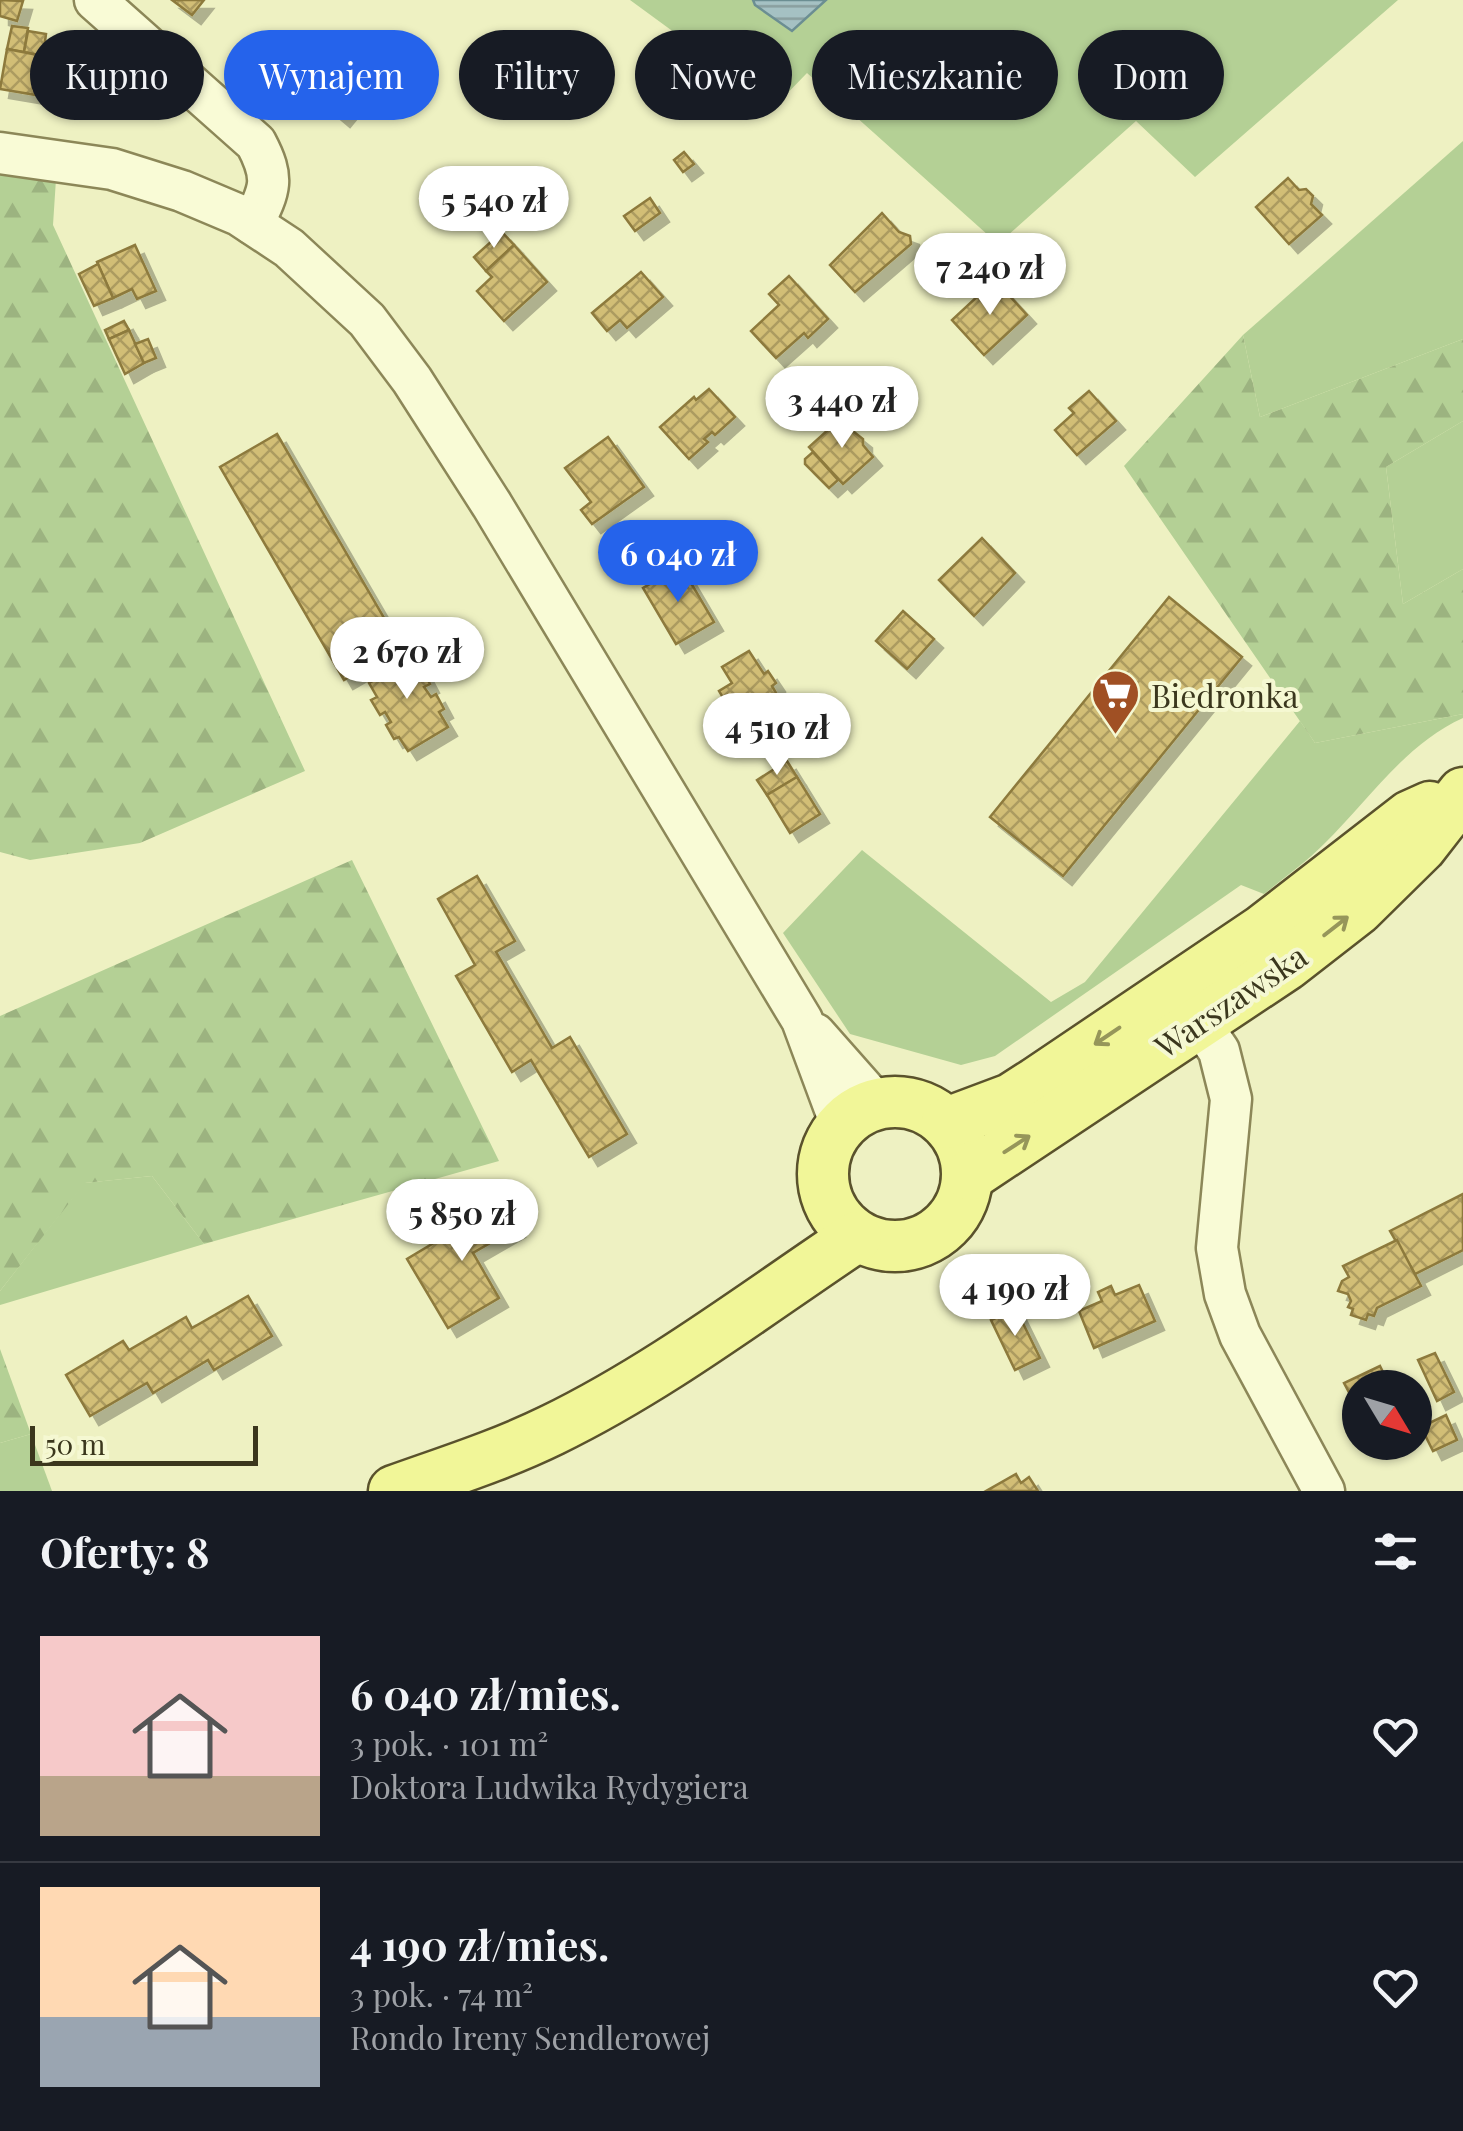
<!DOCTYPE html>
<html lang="pl">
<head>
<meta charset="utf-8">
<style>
	body { margin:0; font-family:"Playfair Display",serif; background:#20242c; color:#f1f3f6; height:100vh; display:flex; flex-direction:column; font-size:38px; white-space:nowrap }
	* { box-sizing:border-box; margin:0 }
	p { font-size:32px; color:#9ea1a6 }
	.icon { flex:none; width:55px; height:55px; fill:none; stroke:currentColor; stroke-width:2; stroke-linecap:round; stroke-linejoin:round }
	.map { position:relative; height:1491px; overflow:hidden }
	.sheet { display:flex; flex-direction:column; background:#171b24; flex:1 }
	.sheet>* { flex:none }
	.banner { position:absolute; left:30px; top:30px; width:1405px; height:90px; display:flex; gap:20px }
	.needle { width:65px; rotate:128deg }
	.tools { position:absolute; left:1342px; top:1370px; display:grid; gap:20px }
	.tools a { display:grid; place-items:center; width:90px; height:90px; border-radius:50%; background:#171b24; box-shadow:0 2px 8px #0004; font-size:50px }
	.scale { position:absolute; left:30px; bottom:25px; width:228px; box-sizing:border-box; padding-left:10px; border:5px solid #3b371d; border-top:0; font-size:28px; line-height:35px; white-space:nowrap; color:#3b371d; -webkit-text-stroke:8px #f5f8d2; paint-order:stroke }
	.price { position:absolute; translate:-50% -85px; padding:0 22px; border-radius:35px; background:#fff; color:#222; font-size:32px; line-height:65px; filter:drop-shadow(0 2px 5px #0008) }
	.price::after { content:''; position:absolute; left:50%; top:60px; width:30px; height:22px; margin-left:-15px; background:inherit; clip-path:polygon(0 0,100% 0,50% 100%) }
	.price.on { background:#2563eb; color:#fff }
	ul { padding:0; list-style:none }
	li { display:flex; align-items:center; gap:30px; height:250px; padding:0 40px }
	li+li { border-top:2px solid #363941 }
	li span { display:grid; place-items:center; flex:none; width:280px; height:200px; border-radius:0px; color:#555 }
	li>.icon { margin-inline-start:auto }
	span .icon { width:120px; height:120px; fill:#fffc; stroke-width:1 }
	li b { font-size:42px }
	h2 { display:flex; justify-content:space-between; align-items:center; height:120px; padding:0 40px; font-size:42px }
	.chip { padding:0 35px; border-radius:45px; background:#171b24; box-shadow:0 2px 8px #0004; font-size:35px; line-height:90px }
	.chip.on { background:#2563eb; color:#fff }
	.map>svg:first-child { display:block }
	.green { fill:#b4d095 }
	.forest { fill:url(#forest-firs) }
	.water { fill:url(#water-rules); stroke:#6b8e92; stroke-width:2.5 }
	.building { fill:url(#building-cross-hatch); stroke:#8d7a3c; stroke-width:2.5; filter:url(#shadow) }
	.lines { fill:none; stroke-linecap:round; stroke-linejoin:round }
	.minor-casing { stroke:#8c8758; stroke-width:45 }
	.major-casing { stroke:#5a522c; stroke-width:55 }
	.minor { stroke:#f9fbd6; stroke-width:40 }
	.major { stroke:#f1f698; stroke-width:50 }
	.oneway { stroke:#96965a }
	.labels { text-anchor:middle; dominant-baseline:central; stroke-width:8; stroke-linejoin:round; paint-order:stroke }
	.poi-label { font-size:32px; fill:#3b371d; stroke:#f5f8d2; text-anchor:start }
	.street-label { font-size:32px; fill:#3b371d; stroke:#f5f8d2 }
</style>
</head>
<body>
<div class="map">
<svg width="1463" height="1491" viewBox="0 0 1463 1491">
	<defs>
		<pattern id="forest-firs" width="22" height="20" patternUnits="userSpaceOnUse" patternTransform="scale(2.5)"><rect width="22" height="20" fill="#b4d095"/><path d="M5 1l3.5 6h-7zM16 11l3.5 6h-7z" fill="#9cb380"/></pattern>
		<pattern id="water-rules" width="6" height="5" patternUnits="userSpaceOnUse" patternTransform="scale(2.5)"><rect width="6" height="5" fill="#a5c1c3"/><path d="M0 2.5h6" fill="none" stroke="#889e9e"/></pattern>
		<pattern id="building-cross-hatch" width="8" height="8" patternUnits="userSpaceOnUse" patternTransform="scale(2.5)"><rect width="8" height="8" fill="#d2be76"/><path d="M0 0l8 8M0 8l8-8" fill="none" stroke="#ac9b60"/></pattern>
		<filter id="shadow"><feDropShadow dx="9" dy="9" stdDeviation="0" flood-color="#0004"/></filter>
	</defs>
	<rect width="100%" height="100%" fill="#eef1c2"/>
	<g class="green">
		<polygon points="630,0 753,0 755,5 792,31 826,0 1398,0 1195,177 1136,121 998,244 807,73 775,106"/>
		<polygon points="1463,141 1463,339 1260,417 1243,335"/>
		<polygon points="1463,421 1463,569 1403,604 1386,467"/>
		<path d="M 1463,714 L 1463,718 C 1405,744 1368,801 1324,844 C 1306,862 1284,878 1264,894 L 1241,885 L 995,1056 L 961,1065 L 850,1034 L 783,933 L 862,850 L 1051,1002 L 1085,982 L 1300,721 L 1315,743 Z"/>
		<polygon points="152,1176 204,1244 0,1305 0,1291 84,1183"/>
		<polygon points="31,1434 52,1491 0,1491 0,1443"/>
	</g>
	<g class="forest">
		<polygon points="0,171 56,179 53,225 305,771 140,843 30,860 0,852"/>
		<polygon points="1243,335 1260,417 1463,339 1463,421 1386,467 1403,604 1463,569 1463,714 1315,743 1124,466"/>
		<polygon points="352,860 499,1161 204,1244 152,1176 85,1183 0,1291 0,1016"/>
		<polygon points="0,1349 31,1434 0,1443"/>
	</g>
	<polygon class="water" points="753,0 826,0 792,31 755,5"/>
	<g class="building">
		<polygon points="0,0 23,1 17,21 0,16"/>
		<polygon points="172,0 204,0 192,15"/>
		<polygon points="12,26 28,28 24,52 7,49"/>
		<polygon points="28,31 46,34 43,56 24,52"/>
		<polygon points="7,49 43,56 36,95 0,89"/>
		<polygon points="310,58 324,70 308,90 293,78"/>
		<polygon points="335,58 368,85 341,118 308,90"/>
		<polygon points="684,152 694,164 683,172 674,160"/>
		<polygon points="517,169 533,186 511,208 494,191"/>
		<polygon points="1288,178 1299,190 1306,189 1313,196 1311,204 1322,215 1289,244 1256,207"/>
		<polygon points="650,198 660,213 635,231 624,216"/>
		<polygon points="882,213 899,232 910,236 911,244 855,292 830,265"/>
		<polygon points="502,232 514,245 486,271 474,257"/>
		<polygon points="135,245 156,291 137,299 132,289 113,298 97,262"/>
		<polygon points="514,245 547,282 504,321 477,291 492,277 486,271"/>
		<polygon points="98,264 113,298 94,306 79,274"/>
		<polygon points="641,272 663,297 627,328 620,320 607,331 592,313"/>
		<polygon points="789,276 828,319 808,338 804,333 776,358 751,331 779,305 769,294"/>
		<polygon points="995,280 1027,315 984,355 952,320"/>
		<polygon points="124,321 129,330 109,339 105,330"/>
		<polygon points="129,330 144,363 125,374 109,339"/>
		<polygon points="148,339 156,358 144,363 135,344"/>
		<polygon points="709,389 735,417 715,435 712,432 704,439 708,442 689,459 660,427 694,397 696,400"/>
		<polygon points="1089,391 1116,421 1077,455 1055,430 1074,413 1069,408"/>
		<polygon points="839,420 863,439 863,445 873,457 843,484 809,447"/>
		<polygon points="277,434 401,647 344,680 220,467"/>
		<polygon points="608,437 644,487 592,524 581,510 591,502 565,468"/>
		<polygon points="813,452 838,480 829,488 805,464 805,459"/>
		<polygon points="982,538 1015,573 974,616 939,580"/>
		<polygon points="681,566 714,622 676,644 643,588"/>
		<polygon points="1169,597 1242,657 1063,876 990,817"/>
		<polygon points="903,611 934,639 907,669 876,641"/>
		<polygon points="396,650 403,663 409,660 416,672 422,669 430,684 424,687 431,697 436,694 444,709 439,712 448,727 408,751 399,737 394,739 386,725 391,722 385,712 380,715 371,700 377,697 369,683 382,676 374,663"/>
		<polygon points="749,651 764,674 768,671 776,683 772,686 779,698 754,714 763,729 737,747 722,722 738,713 735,708 731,711 719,691 732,683 722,667"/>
		<polygon points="787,761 797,777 767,795 757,780"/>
		<polygon points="797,777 820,814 790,833 767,795"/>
		<polygon points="477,876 515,941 496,952 552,1048 570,1037 627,1134 589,1157 531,1060 512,1072 456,976 475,965 438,899"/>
		<polygon points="1463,1194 1463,1250 1415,1274 1390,1231"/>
		<polygon points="498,1197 516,1228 473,1253 499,1298 448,1328 407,1259 467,1223 464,1217"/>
		<polygon points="1397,1240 1421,1286 1377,1308 1374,1316 1368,1314 1366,1320 1351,1315 1353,1309 1348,1307 1351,1301 1348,1294 1338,1291 1342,1281 1349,1277 1343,1266"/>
		<polygon points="1139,1285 1155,1321 1094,1348 1079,1311 1102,1301 1098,1292 1111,1286 1115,1295"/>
		<polygon points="248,1296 272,1336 214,1370 208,1360 153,1393 147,1383 90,1416 66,1375 123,1341 129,1350 186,1317 192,1328"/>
		<polygon points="1016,1309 1040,1358 1015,1370 991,1320"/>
		<polygon points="1435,1353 1454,1392 1437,1401 1418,1360"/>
		<polygon points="1380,1366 1391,1388 1360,1388 1360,1413 1344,1383"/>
		<polygon points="1446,1415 1457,1440 1433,1451 1421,1427"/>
		<polygon points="1016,1474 1021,1483 1029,1477 1038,1491 986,1491"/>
	</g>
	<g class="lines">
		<defs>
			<g id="minor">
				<path d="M 95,0 L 256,143 C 275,179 270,189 253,224"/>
				<polyline points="0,153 112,169 182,191 239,215 289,248 367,320 412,380 492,505 802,1020 841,1125"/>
				<polyline points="1183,998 1219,1051 1231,1099 1217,1248 1225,1294 1240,1335 1324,1491"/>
				<polyline points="815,1034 876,1103"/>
			</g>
			<g id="major">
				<circle cx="895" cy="1174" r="72"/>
				<polyline points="947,1123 1011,1099 1036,1083 1263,930 1410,816 1430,807"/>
				<polyline points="970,1175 1286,965 1358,909 1421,847 1463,793"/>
				<path d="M 394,1491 C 447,1472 501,1455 552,1430 C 659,1378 757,1303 856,1237"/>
			</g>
		</defs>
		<use href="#minor" class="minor-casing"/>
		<use href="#major" class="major-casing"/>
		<use href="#minor" class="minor"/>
		<use href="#major" class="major"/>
	</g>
	<defs><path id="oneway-shaft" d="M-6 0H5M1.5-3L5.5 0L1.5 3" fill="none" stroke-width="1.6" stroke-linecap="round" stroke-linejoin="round" transform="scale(2.5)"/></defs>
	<g class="oneway">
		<use href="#oneway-shaft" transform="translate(1336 926) rotate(-38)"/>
		<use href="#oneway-shaft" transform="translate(1107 1036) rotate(146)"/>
		<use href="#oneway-shaft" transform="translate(1017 1144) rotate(-33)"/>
	</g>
	<defs>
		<symbol id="supermarket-pin" viewBox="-11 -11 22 30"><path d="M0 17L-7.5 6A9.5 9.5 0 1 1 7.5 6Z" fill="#a05024" stroke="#f5f8d2"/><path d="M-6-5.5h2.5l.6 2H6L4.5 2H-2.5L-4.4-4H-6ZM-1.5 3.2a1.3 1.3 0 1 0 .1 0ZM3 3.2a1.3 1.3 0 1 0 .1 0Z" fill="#fff"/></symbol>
	</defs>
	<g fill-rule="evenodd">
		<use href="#supermarket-pin" x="1088" y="666" width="55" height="75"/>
	</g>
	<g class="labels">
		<g class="poi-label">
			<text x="1151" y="694">Biedronka</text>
		</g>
		<g class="street-label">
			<text transform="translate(1230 1000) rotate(-34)">Warszawska</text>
		</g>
	</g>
</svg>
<div class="tools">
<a><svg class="needle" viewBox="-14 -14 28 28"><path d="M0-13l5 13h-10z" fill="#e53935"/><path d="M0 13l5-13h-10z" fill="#9ea1a6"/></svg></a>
</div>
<div class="scale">50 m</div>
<b class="price" style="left:494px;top:251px">5 540 zł</b>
<b class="price" style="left:990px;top:318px">7 240 zł</b>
<b class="price" style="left:842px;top:451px">3 440 zł</b>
<b class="price on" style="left:678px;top:605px">6 040 zł</b>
<b class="price" style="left:407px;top:702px">2 670 zł</b>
<b class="price" style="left:777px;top:778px">4 510 zł</b>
<b class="price" style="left:462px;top:1264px">5 850 zł</b>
<b class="price" style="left:1015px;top:1339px">4 190 zł</b>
<div class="banner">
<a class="chip">Kupno</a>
<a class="chip on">Wynajem</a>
<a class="chip">Filtry</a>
<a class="chip">Nowe</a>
<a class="chip">Mieszkanie</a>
<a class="chip">Dom</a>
</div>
</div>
<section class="sheet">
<h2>Oferty: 8<svg class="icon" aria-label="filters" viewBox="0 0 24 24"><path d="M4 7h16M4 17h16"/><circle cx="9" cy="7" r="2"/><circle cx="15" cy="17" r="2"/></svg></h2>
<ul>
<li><span style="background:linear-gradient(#f6c9c9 70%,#b9a48a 0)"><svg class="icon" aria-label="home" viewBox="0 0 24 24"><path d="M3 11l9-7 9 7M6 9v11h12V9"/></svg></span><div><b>6 040 zł/mies.</b><p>3 pok. · 101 m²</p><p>Doktora Ludwika Rydygiera</p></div><svg class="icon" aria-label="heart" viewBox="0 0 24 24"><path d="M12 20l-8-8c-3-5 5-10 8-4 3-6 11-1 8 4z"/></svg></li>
<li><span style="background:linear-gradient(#ffd9b3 65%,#9aa5b1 0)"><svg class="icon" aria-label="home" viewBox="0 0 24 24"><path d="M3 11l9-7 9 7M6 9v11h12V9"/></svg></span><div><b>4 190 zł/mies.</b><p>3 pok. · 74 m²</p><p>Rondo Ireny Sendlerowej</p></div><svg class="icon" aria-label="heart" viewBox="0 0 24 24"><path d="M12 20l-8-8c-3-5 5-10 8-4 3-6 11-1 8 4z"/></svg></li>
</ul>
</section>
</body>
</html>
